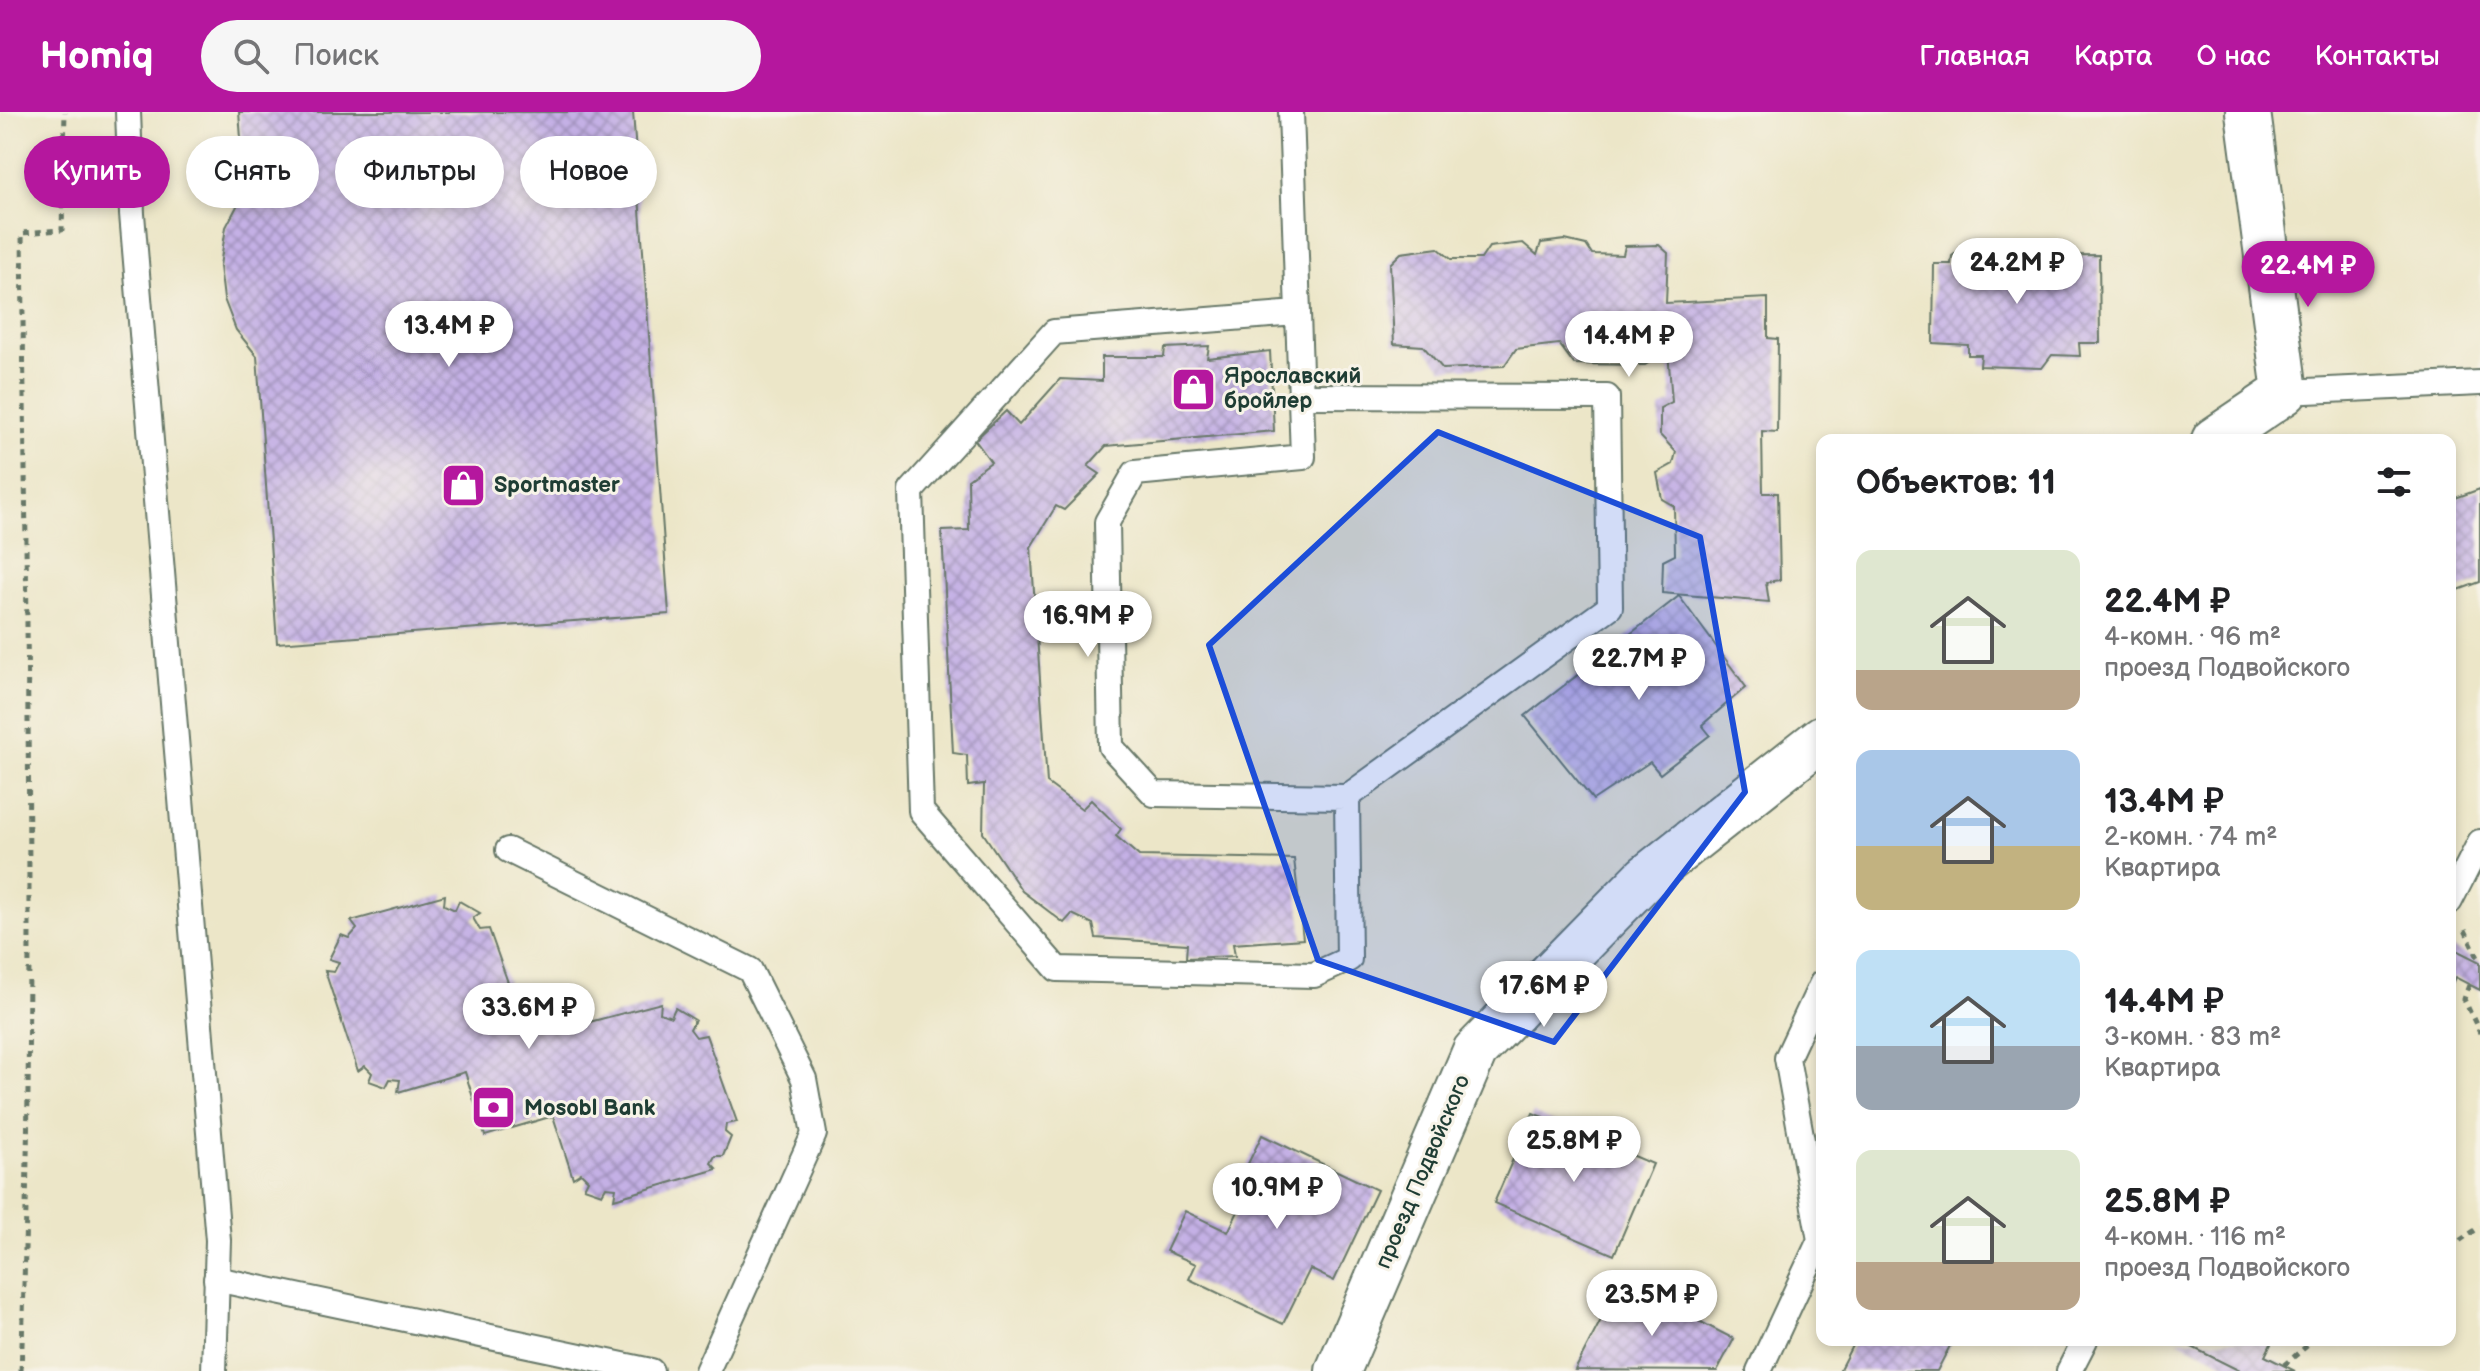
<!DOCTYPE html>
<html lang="ru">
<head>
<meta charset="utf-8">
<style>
	body { margin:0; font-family:"Balsamiq Sans",sans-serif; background:#f6f6f6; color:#202124; height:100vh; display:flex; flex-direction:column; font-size:30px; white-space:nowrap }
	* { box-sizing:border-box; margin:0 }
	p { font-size:26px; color:#757577 }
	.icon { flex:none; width:44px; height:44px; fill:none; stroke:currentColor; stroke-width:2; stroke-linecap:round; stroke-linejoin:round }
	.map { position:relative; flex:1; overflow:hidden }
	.details { position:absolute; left:1816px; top:322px; width:640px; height:912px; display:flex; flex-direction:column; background:#fff; border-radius:16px; box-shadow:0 4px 12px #0003 }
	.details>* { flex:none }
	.hud { position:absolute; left:24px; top:24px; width:760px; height:72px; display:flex; gap:16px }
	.price { position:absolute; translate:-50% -68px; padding:0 18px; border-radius:28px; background:#fff; color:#222; font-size:26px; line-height:52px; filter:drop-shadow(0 2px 4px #0008) }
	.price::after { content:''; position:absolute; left:50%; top:48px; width:24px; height:18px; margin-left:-12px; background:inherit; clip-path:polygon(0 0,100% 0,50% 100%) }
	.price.selected { background:#b5179e; color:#fff }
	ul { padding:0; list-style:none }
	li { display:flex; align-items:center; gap:24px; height:200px; padding:0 40px }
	li span { display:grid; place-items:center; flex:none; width:224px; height:160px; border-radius:16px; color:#555 }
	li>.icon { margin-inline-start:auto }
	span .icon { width:96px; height:96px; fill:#fffc; stroke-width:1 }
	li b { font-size:34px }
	h2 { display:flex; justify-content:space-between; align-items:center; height:96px; padding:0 40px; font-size:34px }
	.tag { padding:0 28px; border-radius:36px; background:#fff; box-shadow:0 4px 12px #0003; font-size:28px; line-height:72px }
	.tag.selected { background:#b5179e; color:#fff }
	header { display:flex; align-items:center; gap:48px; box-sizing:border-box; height:112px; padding:0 40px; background:#b5179e; color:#fff }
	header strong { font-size:38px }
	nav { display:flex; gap:44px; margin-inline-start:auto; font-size:28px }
	.search { width:560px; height:72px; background:#f6f6f6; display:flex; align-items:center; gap:20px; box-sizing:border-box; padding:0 28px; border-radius:44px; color:#757577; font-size:30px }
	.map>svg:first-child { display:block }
	.building { fill:url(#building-cross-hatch) }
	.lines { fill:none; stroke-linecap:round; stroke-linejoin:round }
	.service-casing { stroke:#677868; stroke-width:28 }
	.minor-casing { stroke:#677868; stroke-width:48 }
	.path { stroke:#677868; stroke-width:5; stroke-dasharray:6 6; stroke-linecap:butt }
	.service { stroke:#fff; stroke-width:24 }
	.minor { stroke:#fff; stroke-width:44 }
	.marked { fill:#1d4ed8; fill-opacity:0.2; stroke:#1d4ed8; stroke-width:6; stroke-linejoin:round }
	.labels { text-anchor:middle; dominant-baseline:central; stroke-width:6; stroke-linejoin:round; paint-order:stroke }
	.poi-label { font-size:22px; font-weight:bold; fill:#1f3d34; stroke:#f7f3e8; text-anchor:start }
	.street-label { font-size:22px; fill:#1f3d34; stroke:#f7f3e8 }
</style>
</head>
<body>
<header>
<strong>Homiq</strong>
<div class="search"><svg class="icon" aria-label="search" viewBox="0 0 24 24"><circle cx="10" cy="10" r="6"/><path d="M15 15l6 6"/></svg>Поиск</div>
<nav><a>Главная</a><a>Карта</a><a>О нас</a><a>Контакты</a></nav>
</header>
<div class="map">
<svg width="2480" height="1259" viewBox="0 0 2480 1259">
	<defs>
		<pattern id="building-cross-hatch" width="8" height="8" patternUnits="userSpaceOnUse" patternTransform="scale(2)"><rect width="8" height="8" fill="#c4b0e5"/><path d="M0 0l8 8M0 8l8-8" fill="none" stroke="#9f90ba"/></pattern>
	</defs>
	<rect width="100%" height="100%" fill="#f7f3e8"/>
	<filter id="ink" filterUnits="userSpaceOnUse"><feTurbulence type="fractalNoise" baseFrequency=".0125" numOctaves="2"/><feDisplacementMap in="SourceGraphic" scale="16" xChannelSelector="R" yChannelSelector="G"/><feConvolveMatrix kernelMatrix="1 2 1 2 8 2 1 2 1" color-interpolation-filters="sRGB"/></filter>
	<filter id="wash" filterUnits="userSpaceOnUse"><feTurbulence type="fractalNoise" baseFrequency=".006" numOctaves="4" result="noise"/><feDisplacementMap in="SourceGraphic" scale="32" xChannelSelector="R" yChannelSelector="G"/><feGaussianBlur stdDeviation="1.8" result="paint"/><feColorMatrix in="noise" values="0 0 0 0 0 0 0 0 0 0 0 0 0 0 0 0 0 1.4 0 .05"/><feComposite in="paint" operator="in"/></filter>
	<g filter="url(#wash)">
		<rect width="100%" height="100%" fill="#ece6c8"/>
		<g id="blocks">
			<g class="building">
				<polygon points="239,0 633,0 669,502 277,531 257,244 236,218 224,187 220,154 226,115 245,79"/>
				<polygon points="1565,128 1586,133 1592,142 1623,143 1625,134 1659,133 1668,141 1666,191 1768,186 1768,226 1778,227 1777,320 1762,319 1763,381 1778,381 1780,468 1766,470 1769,490 1662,481 1663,449 1675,443 1674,394 1662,387 1657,361 1673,352 1676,340 1660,323 1660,296 1672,290 1668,239 1645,253 1574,252 1559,232 1516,237 1504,254 1443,257 1423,234 1394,232 1390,152 1401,141 1438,136 1451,147 1481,147 1489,135 1523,131 1537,143 1541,131"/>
				<polygon points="1964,135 1991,136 1993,144 2099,143 2100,231 2079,231 2080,244 2052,243 2042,256 1980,254 1981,243 1968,243 1968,233 1933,231 1934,152 1951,152 1952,144"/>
				<polygon points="1209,234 1207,246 1270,239 1274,319 1106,334 1088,354 1100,362 1064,398 1056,394 1031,435 1047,671 1082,697 1091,688 1121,717 1116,724 1139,744 1294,747 1303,827 1233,832 1235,844 1186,846 1187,832 1096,826 1093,812 1072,802 1064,811 1022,779 983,721 984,672 968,674 967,643 953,641 942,419 969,418 968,367 991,350 975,328 1006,299 1019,313 1060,267 1102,269 1102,245 1164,245 1165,236"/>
				<polygon points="2480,377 2480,470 2450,481 2450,388"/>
				<polygon points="1679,484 1746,575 1702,613 1710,623 1660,662 1650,650 1593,688 1525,604"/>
				<polygon points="445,783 444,793 455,798 459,789 480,801 473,806 480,818 489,817 517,896 561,885 567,916 661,891 660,901 671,905 675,896 695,908 690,917 696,925 706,923 737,1010 726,1012 725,1020 731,1025 723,1044 715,1044 711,1051 717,1057 614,1087 616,1076 606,1075 602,1082 584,1076 588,1068 581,1061 573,1066 553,1004 485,1024 465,960 398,980 400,968 390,967 386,975 369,969 372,961 365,954 358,959 325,859 334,860 339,850 329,847 341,823 349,826 357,817 351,809"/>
				<polygon points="2450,835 2480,850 2480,878 2455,865 2450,876"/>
				<polygon points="1533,1001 1653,1052 1614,1143 1494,1091"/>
				<polygon points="1262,1023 1377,1078 1334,1169 1310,1157 1283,1212 1189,1167 1196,1152 1166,1139 1185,1099 1228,1120 1251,1073 1240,1068"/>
				<polygon points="1621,1169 1734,1227 1717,1259 1575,1258"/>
				<polygon points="1855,1228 1953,1228 1937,1259 1843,1259 1840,1257"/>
				<polygon points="2178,1228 2273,1228 2265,1244 2295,1259 2240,1259"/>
			</g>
		</g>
	</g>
	<g filter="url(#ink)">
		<use href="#blocks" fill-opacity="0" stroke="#677868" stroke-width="2"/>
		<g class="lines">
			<defs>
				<g id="service">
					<polyline points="128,0 132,102 218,1128 214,1259"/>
					<polyline points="1291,0 1303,345 1135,361 1107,410 1111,635 1154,682 1347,685 1349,847 1314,863 1057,857 921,699 911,379 1054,220 1297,201"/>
					<polyline points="2285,280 2480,271"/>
					<polyline points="1300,284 1607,285 1610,495 1347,685"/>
					<polyline points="508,738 750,858 804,967 814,1022 707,1259"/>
					<polyline points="2450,789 2480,730"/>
					<polyline points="216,1167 651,1259"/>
					<polyline points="1759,1259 1820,1128 1787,946 1822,871"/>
					<polyline points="2069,1259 2085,1228"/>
				</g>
				<g id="minor">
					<polyline points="2214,328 2285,280 2248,0"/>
					<polyline points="1338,1259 1475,939 1646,765 1822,626"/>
				</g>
			</defs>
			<use href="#service" class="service-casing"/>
			<use href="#minor" class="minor-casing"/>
			<g class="path">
				<polyline points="2465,818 2480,850"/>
				<polyline points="2469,873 2464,887 2480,921"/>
				<polyline points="2450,1135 2480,1115"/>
				<polyline points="2284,1253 2314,1228"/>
				<path d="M 21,1259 C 36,880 26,500 22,121 L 62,118 L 65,0"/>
			</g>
			<use href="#service" class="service"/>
			<use href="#minor" class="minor"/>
		</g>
	</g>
	<path class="marked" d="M 1438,320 L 1700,425 L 1745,680 L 1554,930 L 1318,848 L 1209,533 Z"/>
	<defs>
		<symbol id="shop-square" viewBox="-11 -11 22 22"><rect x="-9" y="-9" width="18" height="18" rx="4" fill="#b5179e" stroke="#f7f3e8"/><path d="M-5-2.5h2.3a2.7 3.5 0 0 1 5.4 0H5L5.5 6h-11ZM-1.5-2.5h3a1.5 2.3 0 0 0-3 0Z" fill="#fff"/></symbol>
		<symbol id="bank-square" viewBox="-11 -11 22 22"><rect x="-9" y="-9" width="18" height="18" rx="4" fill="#b5179e" stroke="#f7f3e8"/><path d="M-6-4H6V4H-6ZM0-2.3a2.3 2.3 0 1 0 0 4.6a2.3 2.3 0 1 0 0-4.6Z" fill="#fff"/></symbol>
	</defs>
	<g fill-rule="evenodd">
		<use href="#shop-square" x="1168" y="252" width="51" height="51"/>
		<use href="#shop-square" x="438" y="348" width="51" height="51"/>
		<use href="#bank-square" x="468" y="970" width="51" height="51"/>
	</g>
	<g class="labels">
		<g class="poi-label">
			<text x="1224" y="264">Ярославский<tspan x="1224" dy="25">бройлер</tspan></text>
			<text x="494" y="373">Sportmaster</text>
			<text x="524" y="996">Mosobl Bank</text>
		</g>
		<g class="street-label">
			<text transform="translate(1423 1060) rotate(-67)">проезд Подвойского</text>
		</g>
	</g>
</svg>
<b class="price" style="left:2017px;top:194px">24.2M ₽</b>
<b class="price selected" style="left:2308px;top:197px">22.4M ₽</b>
<b class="price" style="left:449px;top:257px">13.4M ₽</b>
<b class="price" style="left:1629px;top:267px">14.4M ₽</b>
<b class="price" style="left:1088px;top:547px">16.9M ₽</b>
<b class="price" style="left:1639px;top:590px">22.7M ₽</b>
<b class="price" style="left:1544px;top:917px">17.6M ₽</b>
<b class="price" style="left:529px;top:939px">33.6M ₽</b>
<b class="price" style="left:1574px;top:1072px">25.8M ₽</b>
<b class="price" style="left:1277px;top:1119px">10.9M ₽</b>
<b class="price" style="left:1652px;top:1226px">23.5M ₽</b>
<div class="hud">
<a class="tag selected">Купить</a>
<a class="tag">Снять</a>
<a class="tag">Фильтры</a>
<a class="tag">Новое</a>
</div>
<section class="details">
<h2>Объектов: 11<svg class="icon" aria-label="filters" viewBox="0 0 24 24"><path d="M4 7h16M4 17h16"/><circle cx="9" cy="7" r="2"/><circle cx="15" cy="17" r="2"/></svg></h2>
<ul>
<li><span style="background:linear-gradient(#dfe7d0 75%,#b9a48a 0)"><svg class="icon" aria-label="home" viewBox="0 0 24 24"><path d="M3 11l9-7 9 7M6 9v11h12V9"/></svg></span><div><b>22.4M ₽</b><p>4-комн. · 96 m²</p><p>проезд Подвойского</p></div></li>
<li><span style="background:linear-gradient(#a9c7e8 60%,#c2b280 0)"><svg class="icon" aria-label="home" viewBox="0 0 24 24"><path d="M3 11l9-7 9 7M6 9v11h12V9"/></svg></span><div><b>13.4M ₽</b><p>2-комн. · 74 m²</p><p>Квартира</p></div></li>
<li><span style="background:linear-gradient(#bfe0f5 60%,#9aa5b1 0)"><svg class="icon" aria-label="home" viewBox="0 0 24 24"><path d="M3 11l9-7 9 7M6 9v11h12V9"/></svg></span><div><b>14.4M ₽</b><p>3-комн. · 83 m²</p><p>Квартира</p></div></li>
<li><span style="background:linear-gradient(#dfe7d0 70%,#b9a48a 0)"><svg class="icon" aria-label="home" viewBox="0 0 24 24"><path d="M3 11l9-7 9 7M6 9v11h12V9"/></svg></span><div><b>25.8M ₽</b><p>4-комн. · 116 m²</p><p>проезд Подвойского</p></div></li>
</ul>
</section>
</div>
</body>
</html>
